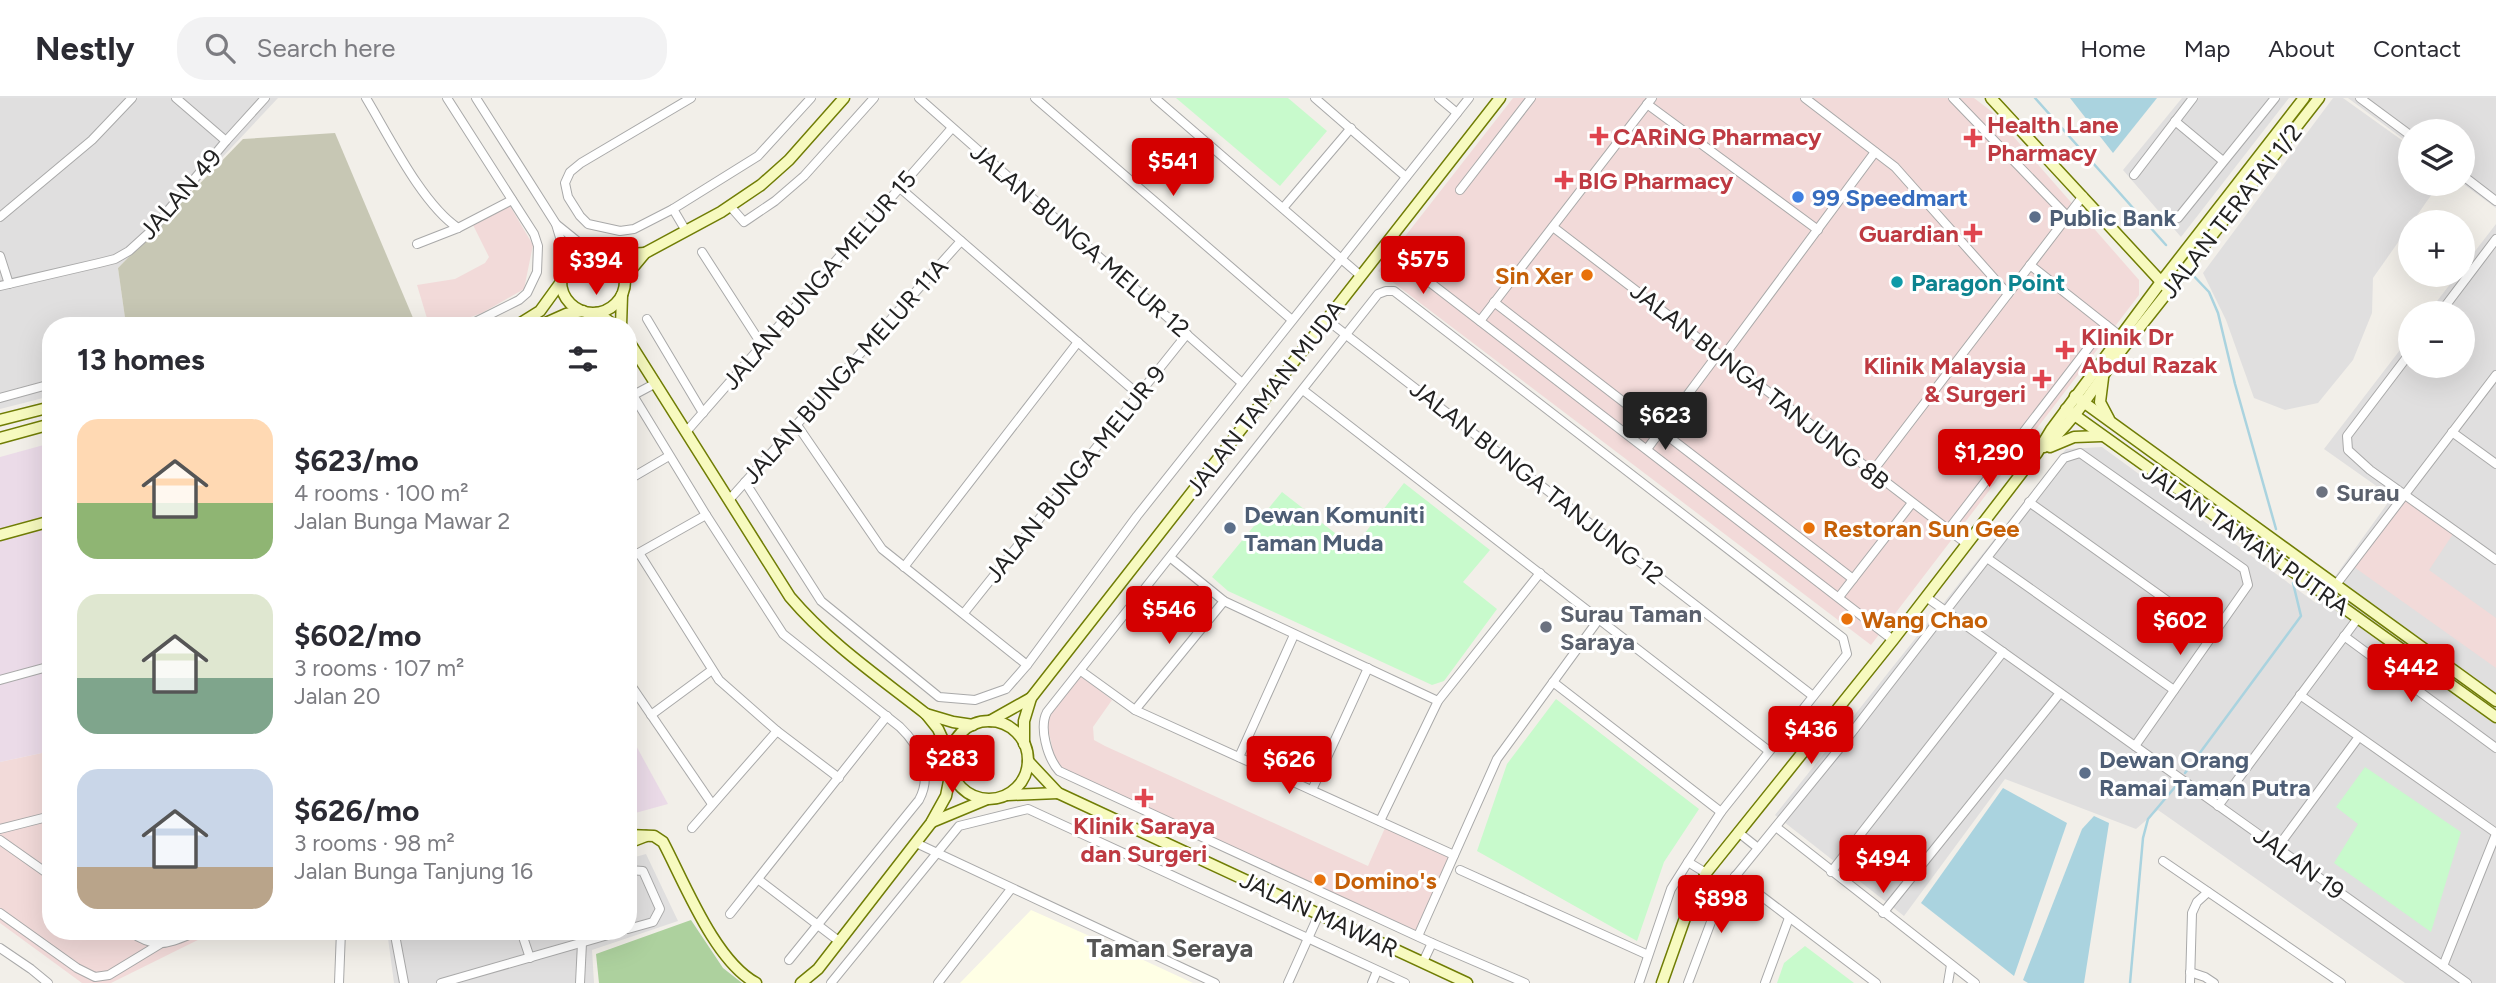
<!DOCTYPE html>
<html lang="en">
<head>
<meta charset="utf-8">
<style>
	body { margin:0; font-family:Figtree,sans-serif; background:#f2f2f3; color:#2b2b33; height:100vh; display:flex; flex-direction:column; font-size:26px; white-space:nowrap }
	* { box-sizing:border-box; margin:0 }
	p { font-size:23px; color:#7c7c81 }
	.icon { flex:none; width:38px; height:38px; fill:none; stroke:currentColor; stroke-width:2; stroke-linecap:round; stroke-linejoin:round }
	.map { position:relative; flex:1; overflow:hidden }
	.side { position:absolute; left:42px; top:219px; width:595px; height:623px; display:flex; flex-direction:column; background:#fff; border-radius:28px; box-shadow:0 7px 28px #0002 }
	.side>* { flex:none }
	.tools { position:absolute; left:2398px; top:21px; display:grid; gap:14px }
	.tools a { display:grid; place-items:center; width:77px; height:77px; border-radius:50%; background:#fff; box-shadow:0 7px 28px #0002; font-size:35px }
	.price { position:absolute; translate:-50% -60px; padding:0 16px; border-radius:7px; background:#d40000; color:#fff; font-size:23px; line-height:46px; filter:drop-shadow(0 2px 4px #0008) }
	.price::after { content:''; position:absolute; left:50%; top:42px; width:21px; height:16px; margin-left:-10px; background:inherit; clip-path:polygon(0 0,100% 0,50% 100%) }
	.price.on { background:#222; color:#fff }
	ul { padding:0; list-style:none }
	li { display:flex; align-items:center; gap:21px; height:175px; padding:0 35px }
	li span { display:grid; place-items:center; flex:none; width:196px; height:140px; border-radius:21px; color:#555 }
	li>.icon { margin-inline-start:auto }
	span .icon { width:84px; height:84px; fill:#fffc; stroke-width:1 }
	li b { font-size:30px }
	h2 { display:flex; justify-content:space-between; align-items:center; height:84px; padding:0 35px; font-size:30px }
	header { display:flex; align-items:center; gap:42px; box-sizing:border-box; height:98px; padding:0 35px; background:#fff; border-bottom:2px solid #e1e1e2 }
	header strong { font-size:33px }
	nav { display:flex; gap:38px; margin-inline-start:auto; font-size:24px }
	.search { width:490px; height:63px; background:#f2f2f3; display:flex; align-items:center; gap:18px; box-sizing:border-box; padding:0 24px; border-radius:28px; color:#7c7c81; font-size:26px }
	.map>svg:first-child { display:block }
	.residential { fill:#e0dfdf }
	.commercial { fill:#f2dad9 }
	.industrial { fill:#ebdbe8 }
	.education { fill:#ffffe5 }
	.construction { fill:#c7c7b4 }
	.forest { fill:#add19e }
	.park { fill:#c8facc }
	.water { fill:#aad3df }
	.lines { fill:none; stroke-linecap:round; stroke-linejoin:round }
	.stream { stroke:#aad3df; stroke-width:2.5 }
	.street-casing { stroke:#a9a9a9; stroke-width:10 }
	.secondary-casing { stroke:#707d05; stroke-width:13 }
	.street { stroke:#fff; stroke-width:8 }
	.secondary { stroke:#f7fabf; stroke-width:10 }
	.health-dot { fill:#e0444e; stroke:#fff; stroke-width:2.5 }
	.shop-dot { fill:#3f7fe0; stroke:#fff; stroke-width:2.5 }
	.service-dot { fill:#5c6f8a; stroke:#fff; stroke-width:2.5 }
	.food-dot { fill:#e8710a; stroke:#fff; stroke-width:2.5 }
	.culture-dot { fill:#0f9aa8; stroke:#fff; stroke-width:2.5 }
	.worship-dot { fill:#6b7280; stroke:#fff; stroke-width:2.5 }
	.labels { text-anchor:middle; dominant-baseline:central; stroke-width:6; stroke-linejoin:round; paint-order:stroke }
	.health-label { font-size:24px; font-weight:bold; fill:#be3a42; stroke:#fff; text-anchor:start }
	.street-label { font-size:24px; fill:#222; stroke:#fff }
	.shop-label { font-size:24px; font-weight:bold; fill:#366cbe; stroke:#fff; text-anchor:start }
	.service-label { font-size:24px; font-weight:bold; fill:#4e5e75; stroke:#fff; text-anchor:start }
	.food-label { font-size:24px; font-weight:bold; fill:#c56008; stroke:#fff; text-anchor:start }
	.culture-label { font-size:24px; font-weight:bold; fill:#0d838f; stroke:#fff; text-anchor:start }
	.worship-label { font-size:24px; font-weight:bold; fill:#5b616d; stroke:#fff; text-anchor:start }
	.neighbourhood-label { font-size:26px; font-weight:bold; fill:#555; stroke:#fff }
</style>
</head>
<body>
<header>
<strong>Nestly</strong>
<div class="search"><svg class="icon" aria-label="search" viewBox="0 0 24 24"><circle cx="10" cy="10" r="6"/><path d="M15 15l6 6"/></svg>Search here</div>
<nav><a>Home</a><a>Map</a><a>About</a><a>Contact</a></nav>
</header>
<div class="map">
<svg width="2496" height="885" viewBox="0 0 2496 885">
	<rect width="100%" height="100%" fill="#f2efe9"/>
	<g class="residential">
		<polygon points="0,0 278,0 118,170 126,227 51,228 51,298 0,311"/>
		<polygon points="2182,0 2289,0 2181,139 2123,72"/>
		<polygon points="2333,0 2343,0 2410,48 2410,86 2439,86 2373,180 2372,215 2353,262 2318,305 2285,312 2254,300 2226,222 2203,175"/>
		<polygon points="2348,0 2496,0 2496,110 2462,85 2462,33 2410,33 2410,46"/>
		<polygon points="2496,126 2496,885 2405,885 2158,712 2136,731 2005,681 1904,818 1775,717 2066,351 2102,349 2316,505 2392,399 2324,351 2410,239 2410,268 2462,268 2462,215 2428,215 2457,177 2462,177 2462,170"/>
		<polygon points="646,756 678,823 592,852 594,885 394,885 387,833 628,833 628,761"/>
	</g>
	<g class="commercial">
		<polygon points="1513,0 1974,0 1991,13 2139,182 2139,197 1871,547 1378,173"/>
		<polygon points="510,108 533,147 524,191 482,215 448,227 429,227 417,187 455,181 485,165 489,159 473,127"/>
		<polygon points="2405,402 2453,436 2429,472 2496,520 2496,570 2354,469"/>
		<polygon points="1081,578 1112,602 1093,629 1094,642 1105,648 1368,768 1385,730 1449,759 1417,833 1062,671 1054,657 1046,622"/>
		<polygon points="51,653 51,833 216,833 111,885 82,885 0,825 0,664"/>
	</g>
	<g class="industrial">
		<polygon points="51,345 51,653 0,664 0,359"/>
		<polygon points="628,633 668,706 628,717"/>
	</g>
	<polygon class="education" points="1031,812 1139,860 1193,885 960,885"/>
	<polygon class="construction" points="335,35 416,227 126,227 118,170 243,41"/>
	<polygon class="forest" points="691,822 723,870 742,885 599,885 596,856"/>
	<g class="park">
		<polygon points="1176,0 1288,0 1327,33 1280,88"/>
		<polygon points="1404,385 1490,452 1463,484 1497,511 1444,583 1432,587 1228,493 1212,479 1282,394 1344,442 1353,444 1361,440"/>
		<polygon points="1556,601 1699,711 1664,764 1637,843 1477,753 1507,666"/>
		<polygon points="2365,669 2461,734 2431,834 2334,765 2358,726 2336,709"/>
		<polygon points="1805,848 1854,885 1777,885 1784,865"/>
	</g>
	<g class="water">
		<polygon points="2070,0 2157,0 2113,55"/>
		<polygon points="2003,690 2067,725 2014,878 1921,805"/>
		<polygon points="2094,718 2109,725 2084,885 2028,885 2023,882 2082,731"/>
	</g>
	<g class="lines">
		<g class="stream">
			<polyline points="2035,0 2166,147"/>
			<polyline points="2188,172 2209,194 2218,215 2235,286 2276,431"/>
			<polyline points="2185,675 2301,518 2293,485"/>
			<polyline points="2130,885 2143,740 2148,721 2175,689"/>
		</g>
		<defs>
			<g id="street">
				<polyline points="176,0 226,43"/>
				<path d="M 366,0 C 389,38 422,106 458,130"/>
				<polyline points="447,0 534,136 538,148 537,174 527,195 519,202 467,228"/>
				<polyline points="476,0 556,126 567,163"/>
				<polyline points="691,0 581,65 570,74 565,85 568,99 580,118 588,126 620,133 634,131 673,111 758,58 811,0"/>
				<polyline points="919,0 1242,285"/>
				<polyline points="1035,0 1292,222"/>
				<polyline points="1155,0 1361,178"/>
				<polyline points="1315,0 1406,79"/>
				<polyline points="1439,0 1457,15"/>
				<polyline points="1805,0 1895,69 2008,196"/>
				<polyline points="1953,0 2067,118"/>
				<polyline points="2360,0 2410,37"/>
				<polyline points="1647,6 1818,132"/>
				<polyline points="2175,23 2223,63"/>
				<polyline points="2134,77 2193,0"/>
				<polyline points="2462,77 2496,103"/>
				<polyline points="900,90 1139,297"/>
				<polyline points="1460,92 1531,0"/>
				<polyline points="730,108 744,124 775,103 804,78 874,0"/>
				<polyline points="1283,110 1351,30"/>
				<polyline points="673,111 686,133"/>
				<polyline points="0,119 92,42 132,0"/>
				<polyline points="2178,120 2275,0"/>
				<polyline points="556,126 587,151"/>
				<polyline points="1553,129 1967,446"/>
				<polyline points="417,146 458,130 512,102"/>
				<polyline points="1384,149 1893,542"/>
				<polyline points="702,154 762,247"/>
				<polyline points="0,158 9,186"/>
				<polyline points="2030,167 2120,238"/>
				<polyline points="0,188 99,165 115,161 129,153 151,133 226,43 265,0"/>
				<polyline points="1494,204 1853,481"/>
				<polyline points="2440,215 2496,141"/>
				<polyline points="647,221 703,315"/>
				<polyline points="1327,222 1813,598"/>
				<polyline points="1480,223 1652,0"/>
				<polyline points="2410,255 2347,338 2348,352 2370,372 2496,462"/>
				<polyline points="1723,259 1875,54"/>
				<path d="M 628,289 L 706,417 L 783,536 L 900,629 C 920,648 933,676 919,702 L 789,862"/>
				<polyline points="1303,292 1769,653"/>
				<polyline points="0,300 51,286"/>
				<polyline points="628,300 656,285"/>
				<polyline points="797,327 882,451 1027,567"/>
				<polyline points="686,334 952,30"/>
				<polyline points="2452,334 2496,366"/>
				<polyline points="1647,351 1718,256"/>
				<polyline points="1872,374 2083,98"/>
				<polyline points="628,382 669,358"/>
				<polyline points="745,384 821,503 939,599 975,602 1006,591 1027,567 1137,418 1469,0"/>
				<polyline points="729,402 961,143"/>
				<polyline points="2029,404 2214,536"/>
				<polyline points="1948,432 2106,227"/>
				<polyline points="639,455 719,582 777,633 839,680"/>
				<polyline points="1171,460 1224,503 1438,603"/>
				<polyline points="1987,460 2174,592"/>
				<polyline points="628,461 706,417"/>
				<polyline points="904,469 1078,244"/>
				<polyline points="2335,488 2496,277"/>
				<polyline points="1839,499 1912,405"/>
				<polyline points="1926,499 2467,885"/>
				<polyline points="964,515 1187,236"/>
				<polyline points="2344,538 2496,650"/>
				<polyline points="1081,573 1135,612 1454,757"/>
				<polyline points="0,582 51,568"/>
				<polyline points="628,583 712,706"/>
				<polyline points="1553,584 1721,714"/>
				<polyline points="2300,597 2496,735"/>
				<polyline points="1135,612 1224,503"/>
				<polyline points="651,617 712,572"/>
				<polyline points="1239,659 1294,537"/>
				<polyline points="1312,692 1368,570"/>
				<polyline points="2218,708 2358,520"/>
				<polyline points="1380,723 1438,603 1540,475"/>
				<polyline points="1776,729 1975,885"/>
				<polyline points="692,730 777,633"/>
				<polyline points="0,731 51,718"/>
				<polyline points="1738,734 1758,750"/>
				<polyline points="0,742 51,778"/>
				<polyline points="916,745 1215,885"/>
				<polyline points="2277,750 2358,640"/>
				<polyline points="2163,763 2341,885"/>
				<polyline points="1688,764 1706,775"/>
				<polyline points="628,772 643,773 660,811 653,824 628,831"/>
				<polyline points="1460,772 1648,857"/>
				<polyline points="1831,774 2003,554"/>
				<polyline points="1735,778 1876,885"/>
				<polyline points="759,782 840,844"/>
				<polyline points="0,815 77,870 95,879 109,877 160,846"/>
				<polyline points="1883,815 2060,595"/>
				<polyline points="730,816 887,618"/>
				<path d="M 129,833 C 157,853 168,845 199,833"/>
				<polyline points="398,833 395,837 404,885"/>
				<polyline points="521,833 530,860"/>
				<polyline points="1418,838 1497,661 1599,521"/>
				<polyline points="0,850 31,871 48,885"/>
				<polyline points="1423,864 1432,845"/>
				<polyline points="2443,868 2496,736"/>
				<polyline points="2190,874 2205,879 2214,885"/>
				<polyline points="339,885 341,833"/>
				<polyline points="441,885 622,833"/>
				<polyline points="580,885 582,845"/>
				<polyline points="831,885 959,728 1028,711 1405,885"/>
				<polyline points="938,885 1011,791"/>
				<polyline points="1288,885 1319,816"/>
				<polyline points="1372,885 1377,873"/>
				<path d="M 1525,885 L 1432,845 L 1059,673 C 1047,659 1039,629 1047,614 L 1378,196 L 1386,193 L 1394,193 L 1843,540 L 1847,556 L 1721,714 L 1688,764 L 1671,791 L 1639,885"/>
				<polyline points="1688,885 1717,808 1729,786 1839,651 2064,360 2080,355 2244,471 2248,487 2135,648"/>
				<polyline points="1765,885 1789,820"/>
				<polyline points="1948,885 1951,867"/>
				<polyline points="2190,885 2192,815 2197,804 2208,794"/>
			</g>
			<g id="secondary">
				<polyline points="1991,0 2165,188"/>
				<circle cx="593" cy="183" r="32"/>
				<polyline points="612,157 645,155"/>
				<polyline points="625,179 645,155 721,114 761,87 789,62 844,0"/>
				<polyline points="597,215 616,228"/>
				<polyline points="516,228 540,213 561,184"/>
				<polyline points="539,228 566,216 583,213"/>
				<polyline points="621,228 622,197"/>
				<path d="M 628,242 L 790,499 C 829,545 879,579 926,616 L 938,631 L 950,657"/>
				<polyline points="2103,280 2100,304 2109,321"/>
				<polyline points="2075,298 2496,603"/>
				<polyline points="2066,311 2496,619"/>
				<polyline points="0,322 51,309"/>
				<polyline points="0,340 51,326"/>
				<path d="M 2044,349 C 2077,321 2098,282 2124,249 C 2190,167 2254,83 2319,0"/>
				<polyline points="2050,349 2074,339 2101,338"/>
				<polyline points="0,437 51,423"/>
				<polyline points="926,616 953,624 973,627"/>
				<polyline points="990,623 1031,600"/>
				<circle cx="989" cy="662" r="39"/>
				<polyline points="1024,646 1024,623 1031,600 1500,0"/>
				<polyline points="1028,663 1058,695 1467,885"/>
				<polyline points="1008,697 1058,695"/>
				<polyline points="932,724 985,702"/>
				<path d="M 628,737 L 654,738 L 663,744 C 685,786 715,863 756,885"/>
				<polyline points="628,745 646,738"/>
				<polyline points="801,885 818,871 931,725 946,698 951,673"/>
				<polyline points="1662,885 1685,820 1706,775 1893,542 2037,355 2051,332 2161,184 2304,0"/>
			</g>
		</defs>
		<use href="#street" class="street-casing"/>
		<use href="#secondary" class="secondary-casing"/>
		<use href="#street" class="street"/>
		<use href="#secondary" class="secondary"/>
	</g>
	<g class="health-dot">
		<path d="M1595.5 27.5h7v7h7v7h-7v7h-7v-7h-7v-7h7z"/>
		<path d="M1969.5 29.5h7v7h7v7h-7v7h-7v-7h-7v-7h7z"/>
		<path d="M1560.5 71.5h7v7h7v7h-7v7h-7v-7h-7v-7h7z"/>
		<path d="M1969.5 124.5h7v7h7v7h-7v7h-7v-7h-7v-7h7z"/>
		<path d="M2061.5 241.5h7v7h7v7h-7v7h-7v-7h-7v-7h7z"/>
		<path d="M2038.5 270.5h7v7h7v7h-7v7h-7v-7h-7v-7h7z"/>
		<path d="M1140.5 689.5h7v7h7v7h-7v7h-7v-7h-7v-7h7z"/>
	</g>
	<circle class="shop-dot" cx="1798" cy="99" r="7"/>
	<g class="service-dot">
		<circle cx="2035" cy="119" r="7"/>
		<circle cx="1230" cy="430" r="7"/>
		<circle cx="2085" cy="675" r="7"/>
	</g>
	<g class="food-dot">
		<circle cx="1587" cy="177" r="7"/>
		<circle cx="1809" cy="430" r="7"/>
		<circle cx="1847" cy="521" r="7"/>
		<circle cx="1320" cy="782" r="7"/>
	</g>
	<circle class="culture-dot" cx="1897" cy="184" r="7"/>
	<g class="worship-dot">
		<circle cx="2322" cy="394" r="7"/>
		<circle cx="1546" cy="529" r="7"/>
	</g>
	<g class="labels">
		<g class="health-label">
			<text x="1987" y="26">Health Lane<tspan x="1987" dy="28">Pharmacy</tspan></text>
			<text x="1613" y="38">CARiNG Pharmacy</text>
			<text x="1578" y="82">BIG Pharmacy</text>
			<text x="1959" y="135" text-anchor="end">Guardian</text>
			<text x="2081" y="238">Klinik Dr<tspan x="2081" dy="28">Abdul Razak</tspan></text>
			<text x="2026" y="267" text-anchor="end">Klinik Malaysia<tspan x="2026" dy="28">&amp; Surgeri</tspan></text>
			<text x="1144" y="727" text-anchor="middle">Klinik Saraya<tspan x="1144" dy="28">dan Surgeri</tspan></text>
		</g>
		<g class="street-label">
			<text transform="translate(180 96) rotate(-49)">JALAN 49</text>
			<text transform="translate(2231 113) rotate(-52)">JALAN TERATAI 1/2</text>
			<text transform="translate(1080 142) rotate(41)">JALAN BUNGA MELUR 12</text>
			<text transform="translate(819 182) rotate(-49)">JALAN BUNGA MELUR 15</text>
			<text transform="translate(845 273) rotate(-48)">JALAN BUNGA MELUR 11A</text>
			<text transform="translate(1760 288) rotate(38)">JALAN BUNGA TANJUNG 8B</text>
			<text transform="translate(1265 300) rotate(-52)">JALAN TAMAN MUDA</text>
			<text transform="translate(1075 376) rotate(-51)">JALAN BUNGA MELUR 9</text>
			<text transform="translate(1537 384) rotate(38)">JALAN BUNGA TANJUNG 12</text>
			<text transform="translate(2246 441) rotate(35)">JALAN TAMAN PUTRA</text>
			<text transform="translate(2299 765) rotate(36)">JALAN 19</text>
			<text transform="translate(1319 816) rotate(25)">JALAN MAWAR</text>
		</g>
		<g class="shop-label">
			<text x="1812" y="99">99 Speedmart</text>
		</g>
		<g class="service-label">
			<text x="2049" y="119">Public Bank</text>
			<text x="1244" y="416">Dewan Komuniti<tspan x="1244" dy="28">Taman Muda</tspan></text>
			<text x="2099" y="661">Dewan Orang<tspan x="2099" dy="28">Ramai Taman Putra</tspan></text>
		</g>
		<g class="food-label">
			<text x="1573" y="177" text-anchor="end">Sin Xer</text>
			<text x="1823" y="430">Restoran Sun Gee</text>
			<text x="1861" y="521">Wang Chao</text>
			<text x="1334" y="782">Domino's</text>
		</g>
		<g class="culture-label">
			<text x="1911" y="184">Paragon Point</text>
		</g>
		<g class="worship-label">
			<text x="2336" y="394">Surau</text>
			<text x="1560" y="515">Surau Taman<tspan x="1560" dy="28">Saraya</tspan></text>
		</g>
		<g class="neighbourhood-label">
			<text x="1170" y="850">Taman Seraya</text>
		</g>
	</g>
</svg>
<div class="tools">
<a><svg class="icon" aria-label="layers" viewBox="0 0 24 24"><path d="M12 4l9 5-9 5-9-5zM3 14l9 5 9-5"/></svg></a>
<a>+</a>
<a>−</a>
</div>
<b class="price" style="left:1173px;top:100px">$541</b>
<b class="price" style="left:1423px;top:198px">$575</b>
<b class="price" style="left:596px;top:199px">$394</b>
<b class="price on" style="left:1665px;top:354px">$623</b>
<b class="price" style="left:1989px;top:391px">$1,290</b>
<b class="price" style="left:1169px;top:548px">$546</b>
<b class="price" style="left:2180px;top:559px">$602</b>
<b class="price" style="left:2411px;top:606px">$442</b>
<b class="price" style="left:1811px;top:668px">$436</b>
<b class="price" style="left:952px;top:697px">$283</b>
<b class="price" style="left:1289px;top:698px">$626</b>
<b class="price" style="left:1883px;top:797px">$494</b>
<b class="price" style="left:1721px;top:837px">$898</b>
<section class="side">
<h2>13 homes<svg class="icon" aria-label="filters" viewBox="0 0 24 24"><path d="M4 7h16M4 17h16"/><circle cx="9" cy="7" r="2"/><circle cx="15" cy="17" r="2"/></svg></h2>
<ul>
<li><span style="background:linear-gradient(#ffd9b3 60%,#8fb573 0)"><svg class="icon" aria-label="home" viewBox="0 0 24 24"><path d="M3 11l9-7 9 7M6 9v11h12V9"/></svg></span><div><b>$623/mo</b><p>4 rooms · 100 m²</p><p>Jalan Bunga Mawar 2</p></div></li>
<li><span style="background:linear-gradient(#dfe7d0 60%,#7fa58c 0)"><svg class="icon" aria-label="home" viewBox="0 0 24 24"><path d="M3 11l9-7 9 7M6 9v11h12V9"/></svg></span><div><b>$602/mo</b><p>3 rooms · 107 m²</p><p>Jalan 20</p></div></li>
<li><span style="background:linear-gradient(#c9d6e8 70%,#b9a48a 0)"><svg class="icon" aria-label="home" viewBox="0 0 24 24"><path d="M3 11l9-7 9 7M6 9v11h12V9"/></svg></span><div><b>$626/mo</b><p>3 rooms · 98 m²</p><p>Jalan Bunga Tanjung 16</p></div></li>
</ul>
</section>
</div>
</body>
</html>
